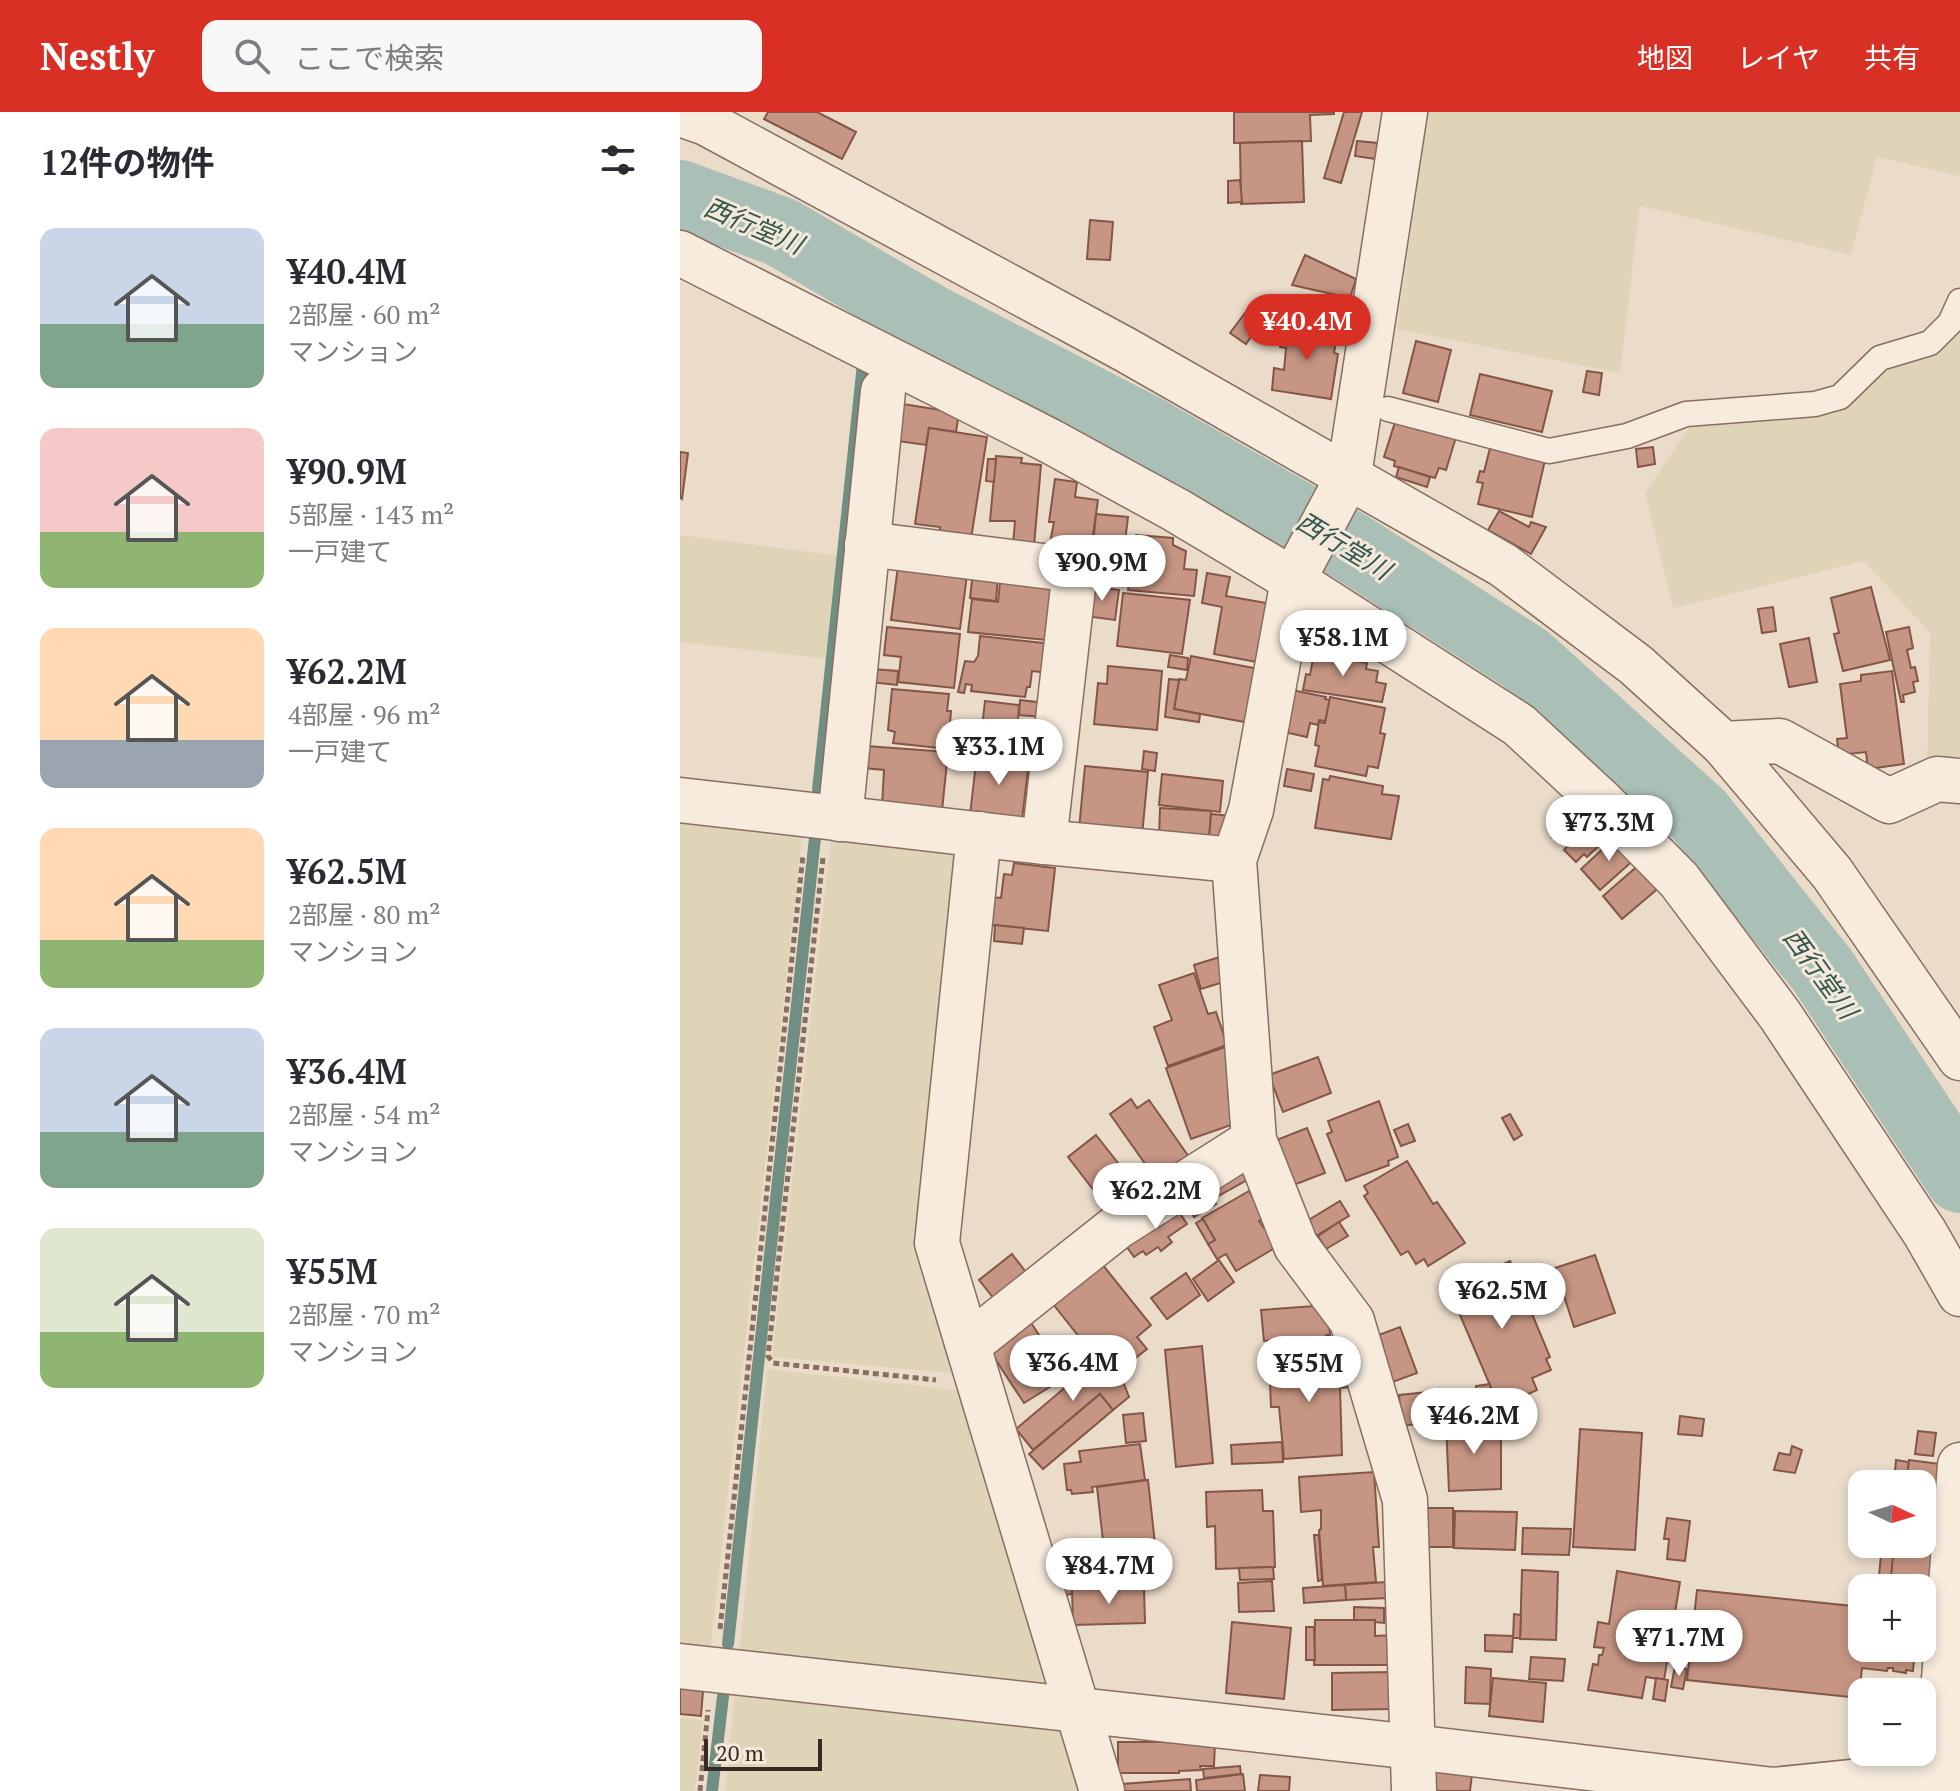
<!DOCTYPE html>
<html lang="ja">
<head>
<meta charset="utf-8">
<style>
	body { margin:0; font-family:"PT Serif","Noto Sans JP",serif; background:#f7f7f7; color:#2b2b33; height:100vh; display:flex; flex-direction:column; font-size:30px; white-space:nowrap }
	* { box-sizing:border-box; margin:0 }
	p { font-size:26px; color:#7c7c81 }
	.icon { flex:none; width:44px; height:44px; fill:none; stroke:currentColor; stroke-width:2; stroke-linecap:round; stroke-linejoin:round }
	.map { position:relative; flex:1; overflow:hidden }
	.drawer { display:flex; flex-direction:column; background:#fff; width:680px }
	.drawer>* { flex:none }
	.needle { width:52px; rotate:94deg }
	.tools { position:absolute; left:1168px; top:1358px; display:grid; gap:16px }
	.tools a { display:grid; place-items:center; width:88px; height:88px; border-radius:16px; background:#fff; box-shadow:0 4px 12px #0003; font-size:40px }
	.scale { position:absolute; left:24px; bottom:20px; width:118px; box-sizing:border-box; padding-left:8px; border:4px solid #382922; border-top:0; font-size:22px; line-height:28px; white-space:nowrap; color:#382922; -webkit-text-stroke:6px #f3e8d9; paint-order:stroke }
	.price { position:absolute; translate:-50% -68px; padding:0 18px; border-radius:28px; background:#fff; color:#222; font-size:26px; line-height:52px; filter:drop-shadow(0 2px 4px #0008) }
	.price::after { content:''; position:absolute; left:50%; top:48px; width:24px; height:18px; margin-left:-12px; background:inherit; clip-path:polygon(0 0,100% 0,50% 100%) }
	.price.active { background:#d93025; color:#fff }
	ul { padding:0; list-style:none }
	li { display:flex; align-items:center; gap:24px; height:200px; padding:0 40px }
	li span { display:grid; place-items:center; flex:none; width:224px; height:160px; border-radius:16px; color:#555 }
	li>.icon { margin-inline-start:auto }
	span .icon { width:96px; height:96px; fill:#fffc; stroke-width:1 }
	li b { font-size:34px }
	h2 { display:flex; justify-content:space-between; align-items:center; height:96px; padding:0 40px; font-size:34px }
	header { display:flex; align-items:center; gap:48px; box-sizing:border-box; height:112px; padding:0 40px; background:#d93025; color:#fff }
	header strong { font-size:38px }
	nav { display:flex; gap:44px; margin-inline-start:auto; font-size:28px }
	.search { width:560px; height:72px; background:#f7f7f7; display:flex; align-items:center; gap:20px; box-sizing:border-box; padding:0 28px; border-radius:16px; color:#7c7c81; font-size:30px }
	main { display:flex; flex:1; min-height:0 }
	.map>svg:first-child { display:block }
	.farmland { fill:#e0d4b8 }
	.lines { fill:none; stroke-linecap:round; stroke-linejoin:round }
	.stream { stroke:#718e82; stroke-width:12 }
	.river { stroke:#aac0b6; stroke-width:70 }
	.building { fill:#c69583; stroke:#845647; stroke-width:2 }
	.lane-casing { stroke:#876e60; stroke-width:27 }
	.street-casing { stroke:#876e60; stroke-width:47 }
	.path { stroke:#876e60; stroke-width:5; stroke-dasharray:6 4; stroke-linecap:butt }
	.lane { stroke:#f6ebdd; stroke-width:24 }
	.street { stroke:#f6ebdd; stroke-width:44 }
	.labels { text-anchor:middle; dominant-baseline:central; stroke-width:6; stroke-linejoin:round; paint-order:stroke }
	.water-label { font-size:26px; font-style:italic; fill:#32574f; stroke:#f3e8d9 }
</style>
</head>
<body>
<header>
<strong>Nestly</strong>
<div class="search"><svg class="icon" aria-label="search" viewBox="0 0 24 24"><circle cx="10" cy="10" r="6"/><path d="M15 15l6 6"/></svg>ここで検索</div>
<nav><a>地図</a><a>レイヤ</a><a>共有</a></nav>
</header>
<main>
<section class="drawer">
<h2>12件の物件<svg class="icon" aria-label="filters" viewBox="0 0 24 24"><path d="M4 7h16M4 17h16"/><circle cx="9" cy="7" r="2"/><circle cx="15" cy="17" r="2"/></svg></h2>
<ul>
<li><span style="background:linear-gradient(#c9d6e8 60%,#7fa58c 0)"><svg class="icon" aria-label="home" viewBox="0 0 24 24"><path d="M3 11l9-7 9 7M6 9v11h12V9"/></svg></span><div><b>¥40.4M</b><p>2部屋 · 60 m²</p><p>マンション</p></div></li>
<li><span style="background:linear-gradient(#f6c9c9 65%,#8fb573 0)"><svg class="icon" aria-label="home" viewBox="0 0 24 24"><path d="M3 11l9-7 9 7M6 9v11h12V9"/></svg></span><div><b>¥90.9M</b><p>5部屋 · 143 m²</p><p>一戸建て</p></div></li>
<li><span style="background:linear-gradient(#ffd9b3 70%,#9aa5b1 0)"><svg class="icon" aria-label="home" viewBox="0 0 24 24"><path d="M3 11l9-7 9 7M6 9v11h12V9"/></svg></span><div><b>¥62.2M</b><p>4部屋 · 96 m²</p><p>一戸建て</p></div></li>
<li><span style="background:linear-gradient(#ffd9b3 70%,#8fb573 0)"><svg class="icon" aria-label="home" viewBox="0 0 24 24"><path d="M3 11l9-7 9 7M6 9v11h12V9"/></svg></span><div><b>¥62.5M</b><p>2部屋 · 80 m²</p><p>マンション</p></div></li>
<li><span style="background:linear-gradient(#c9d6e8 65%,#7fa58c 0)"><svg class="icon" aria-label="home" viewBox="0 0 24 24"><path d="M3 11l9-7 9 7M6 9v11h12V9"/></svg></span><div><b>¥36.4M</b><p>2部屋 · 54 m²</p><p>マンション</p></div></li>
<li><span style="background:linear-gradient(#dfe7d0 65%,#8fb573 0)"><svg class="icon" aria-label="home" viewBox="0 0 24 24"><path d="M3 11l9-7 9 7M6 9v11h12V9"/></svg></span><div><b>¥55M</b><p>2部屋 · 70 m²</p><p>マンション</p></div></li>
</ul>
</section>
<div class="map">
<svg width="1280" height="1679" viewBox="0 0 1280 1679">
	<rect width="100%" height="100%" fill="#ebdcca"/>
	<g class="farmland">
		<polygon points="748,0 1280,0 1280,64 1197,45 1171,143 960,94 940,261 717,217"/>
		<polygon points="1280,201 1280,656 1247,653 1250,521 1184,449 993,496 965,381 1013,309 1161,291 1204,250"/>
		<polygon points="0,423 160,444 149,547 0,530"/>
		<polygon points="0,701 123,717 30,1541 0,1537"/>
		<polygon points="152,718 274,734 282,744 241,1141 281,1262 92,1245"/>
		<polygon points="87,1257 286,1279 372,1559 364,1578 59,1544"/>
		<polygon points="55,1576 389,1619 403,1679 45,1679"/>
		<polygon points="0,1606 23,1608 15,1679 0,1679"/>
	</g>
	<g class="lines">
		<g class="stream">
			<polyline points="561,424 579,383"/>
			<polyline points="138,678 183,252"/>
			<polyline points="48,1532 135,726"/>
			<polyline points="32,1679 43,1584"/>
		</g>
		<polyline class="river" points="0,83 101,120 250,207 464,317 671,435 846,547 1019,703 1143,859 1280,1066"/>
	</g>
	<g class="building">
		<polygon points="88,0 137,0 176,20 162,47 84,7"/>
		<polygon points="554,0 654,0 654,2 630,3 631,29 554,31"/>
		<polygon points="664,0 682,0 661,71 644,66"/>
		<polygon points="622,29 624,90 561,92 560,31"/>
		<polygon points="677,29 698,31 696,47 675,44"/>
		<polygon points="560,68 562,90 548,91 548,69"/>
		<polygon points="410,108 433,110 430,148 407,147"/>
		<polygon points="625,143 676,167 670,186 612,173"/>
		<polygon points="568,197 583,207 566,232 550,221"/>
		<polygon points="604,209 637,214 636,220 657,223 654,241 658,242 651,287 592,278 594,256 604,258 606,236 600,235"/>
		<polygon points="736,229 771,238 758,290 723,281"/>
		<polygon points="907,259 922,261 919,283 903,280"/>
		<polygon points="800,262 872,279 862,320 790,303"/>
		<polygon points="223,292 279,301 276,320 249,316 246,333 217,329"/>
		<polygon points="716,307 776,325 766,358 759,356 755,366 714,354 715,349 704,345"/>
		<polygon points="249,316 307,325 291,427 259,422 260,415 235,412"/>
		<polygon points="973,335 975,352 958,355 956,337"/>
		<polygon points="810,336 865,348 852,405 798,392 803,371 797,370 800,359 804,360"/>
		<polygon points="0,340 8,341 2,387 0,386"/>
		<polygon points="316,344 342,346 341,351 361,353 354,434 333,433 335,409 310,409"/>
		<polygon points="308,347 316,347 314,370 306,369"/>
		<polygon points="719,355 750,365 747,375 716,365"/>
		<polygon points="375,367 397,370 395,385 418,388 411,437 370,431 374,410 369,410"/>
		<polygon points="819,399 849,415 851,410 866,415 851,442 808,418"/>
		<polygon points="416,402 448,405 443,447 412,444"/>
		<polygon points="456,423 493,426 493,433 506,439 504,457 517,458 514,484 448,478"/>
		<polygon points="218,454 287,463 280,517 211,508"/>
		<polygon points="293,459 318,462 316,489 290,486"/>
		<polygon points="527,461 550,465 546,484 592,492 582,551 534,542 542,495 522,491"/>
		<polygon points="320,470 371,472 366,528 288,520 292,487 318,490"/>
		<polygon points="409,474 439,478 435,508 405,504"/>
		<polygon points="1191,475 1210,548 1163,559 1154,522 1159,521 1151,486"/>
		<polygon points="443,481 510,488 502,542 437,534"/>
		<polygon points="1093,495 1096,519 1082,521 1078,497"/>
		<polygon points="207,515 280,522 274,576 218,570 221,545 204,543"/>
		<polygon points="1229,515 1233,536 1227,538 1231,556 1235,555 1238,569 1233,570 1235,580 1223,583 1224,590 1221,590 1206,520"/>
		<polygon points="300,524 372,532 369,561 352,559 350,575 347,575 345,585 291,579 292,573 286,572 284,581 278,580 285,549 294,550 298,544"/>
		<polygon points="1129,526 1137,570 1109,575 1100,532"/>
		<polygon points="635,536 662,541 661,547 687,551 686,557 698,559 696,570 706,572 702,590 623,578 626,562 630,563"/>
		<polygon points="490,543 508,546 507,558 488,555"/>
		<polygon points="511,544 579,557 570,611 494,597 499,567 506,568"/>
		<polygon points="428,554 482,559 477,618 414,612 418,571 427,572"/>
		<polygon points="192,557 218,559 217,573 190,570"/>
		<polygon points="1212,559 1224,652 1188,657 1186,640 1159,643 1157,627 1167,626 1160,572 1181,569 1181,563"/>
		<polygon points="489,567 499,568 494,597 520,602 519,610 485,605"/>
		<polygon points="212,577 269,582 267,599 271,599 268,637 213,631 215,620 208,618"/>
		<polygon points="612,578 646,585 645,587 650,588 646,609 639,608 638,613 630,611 627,625 604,620"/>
		<polygon points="650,585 705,596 700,621 705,622 698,656 688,654 686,664 635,654 639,634 635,633 639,610 645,611"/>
		<polygon points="340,588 365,591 364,605 339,603"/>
		<polygon points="305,589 339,593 338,609 356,610 353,644 279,637 282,613 302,615"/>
		<polygon points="186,634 268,640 262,699 202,694 204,658 183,656"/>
		<polygon points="464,639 477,641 475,659 462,657"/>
		<polygon points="297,642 349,648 342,708 290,703"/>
		<polygon points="405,654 468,660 462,724 399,717"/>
		<polygon points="607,657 634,662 631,679 604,674"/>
		<polygon points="482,662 543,669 540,700 479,693"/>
		<polygon points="650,664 703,674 702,682 719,684 711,727 635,716 643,667 649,668"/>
		<polygon points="480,696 531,699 529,728 479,725"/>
		<polygon points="901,698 911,708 895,722 886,712"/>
		<polygon points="531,702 552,704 551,730 529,728"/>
		<polygon points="913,705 930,723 907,745 904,742 896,750 884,738"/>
		<polygon points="937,724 957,745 920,778 901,757"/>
		<polygon points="334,751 375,756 368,819 310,813 313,785 321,786 324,762 332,763"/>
		<polygon points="961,751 981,774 942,807 923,784"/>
		<polygon points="315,813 344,816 342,832 314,829"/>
		<polygon points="546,843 553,867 521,877 514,853"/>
		<polygon points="514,861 528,902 536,900 547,933 488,954 474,915 492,908 479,873"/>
		<polygon points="545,935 558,981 548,984 557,1011 511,1027 486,956"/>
		<polygon points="638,945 651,981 603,1000 589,963"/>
		<polygon points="451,987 457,996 469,988 514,1052 468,1085 455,1066 468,1056 430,1002"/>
		<polygon points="699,989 718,1045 708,1049 709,1053 666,1069 647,1022 652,1020 648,1009"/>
		<polygon points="830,1002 842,1023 834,1028 822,1006"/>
		<polygon points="728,1012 735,1029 721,1034 714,1018"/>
		<polygon points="627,1016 645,1061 611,1074 594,1029"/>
		<polygon points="416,1023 464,1084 432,1102 388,1045"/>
		<polygon points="727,1049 753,1092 757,1090 785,1131 748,1154 744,1147 736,1152 728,1139 721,1143 684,1084 688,1081 684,1074"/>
		<polygon points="558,1051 567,1068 533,1087 536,1092 514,1105 501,1082"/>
		<polygon points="569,1079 585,1105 579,1109 584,1116 591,1112 603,1131 556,1159 546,1142 537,1147 528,1132 535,1128 522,1106"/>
		<polygon points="494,1088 504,1101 501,1103 507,1112 488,1125 492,1130 481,1139 478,1135 466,1143 463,1139 454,1145 441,1127"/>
		<polygon points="660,1089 669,1104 636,1124 627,1109"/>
		<polygon points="523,1107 535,1128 528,1132 516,1111"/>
		<polygon points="659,1110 668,1124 646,1137 638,1124"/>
		<polygon points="332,1142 355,1172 323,1198 299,1168"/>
		<polygon points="915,1143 935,1201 894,1215 875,1156"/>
		<polygon points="539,1148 554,1170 528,1189 513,1167"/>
		<polygon points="830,1149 870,1245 866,1247 871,1258 852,1266 857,1278 824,1293 820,1283 815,1285 768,1175"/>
		<polygon points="422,1152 471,1213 457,1225 467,1237 431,1265 373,1192"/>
		<polygon points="506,1161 520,1183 487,1207 471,1186"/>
		<polygon points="648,1193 650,1223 646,1223 647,1239 596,1243 595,1228 584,1229 581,1198"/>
		<polygon points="348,1206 386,1265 344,1291 306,1233"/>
		<polygon points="720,1215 737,1261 710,1271 693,1225"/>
		<polygon points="522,1234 533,1351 496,1355 485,1238"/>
		<polygon points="658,1240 658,1261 668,1261 669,1275 660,1276 662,1343 604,1347 599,1295 591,1295 590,1270 598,1270 597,1243"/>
		<polygon points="414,1251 418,1255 421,1252 431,1265 439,1259 449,1285 433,1298 420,1282 353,1338 336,1317"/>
		<polygon points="810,1272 813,1297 797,1299 796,1274"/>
		<polygon points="758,1279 761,1309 722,1314 719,1283"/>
		<polygon points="766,1281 765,1284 769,1283 772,1307 760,1308 758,1282"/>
		<polygon points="420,1282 433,1298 363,1357 349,1342"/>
		<polygon points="463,1301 466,1329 446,1331 443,1303"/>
		<polygon points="1000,1304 1024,1307 1022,1324 998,1322"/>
		<polygon points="821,1310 821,1377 769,1379 766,1312"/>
		<polygon points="900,1317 962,1321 955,1438 893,1435"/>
		<polygon points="1238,1319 1256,1321 1253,1344 1235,1342"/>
		<polygon points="602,1330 603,1350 552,1352 551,1333"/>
		<polygon points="460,1332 465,1368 412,1375 413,1380 392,1382 391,1378 387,1378 384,1352 401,1350 399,1339"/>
		<polygon points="1112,1334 1122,1338 1115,1361 1094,1358 1099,1341 1110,1343"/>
		<polygon points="1216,1348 1229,1350 1226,1372 1214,1372"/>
		<polygon points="1229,1348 1268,1353 1256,1471 1210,1466 1214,1432 1242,1432 1242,1372 1226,1372"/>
		<polygon points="694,1360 699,1435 693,1435 696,1470 643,1474 639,1418 641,1417 641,1398 621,1400 619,1365"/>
		<polygon points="468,1368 478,1459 427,1465 417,1375"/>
		<polygon points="582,1378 583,1399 593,1399 595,1455 536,1457 535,1414 527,1415 526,1380"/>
		<polygon points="741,1396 773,1396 773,1435 740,1435"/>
		<polygon points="775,1399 837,1400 835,1438 774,1436"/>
		<polygon points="987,1406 1010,1409 1005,1449 987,1447 989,1427 984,1427"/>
		<polygon points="843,1416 891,1417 889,1443 842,1442"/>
		<polygon points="634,1423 639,1423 642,1468 638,1469"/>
		<polygon points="1202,1432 1214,1432 1211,1465 1199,1464"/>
		<polygon points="411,1445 413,1466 477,1459 479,1474 392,1477 392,1482 385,1483 375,1449"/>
		<polygon points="593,1455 594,1467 560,1468 559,1456"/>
		<polygon points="842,1458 878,1460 876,1528 840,1527"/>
		<polygon points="937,1459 1000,1470 984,1568 966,1565 962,1586 908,1578 913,1552 918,1553 919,1543 922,1543 924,1536 914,1535 918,1510 929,1512"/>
		<polygon points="592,1469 594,1499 559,1500 558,1471"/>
		<polygon points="706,1470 707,1486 666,1488 665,1473"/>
		<polygon points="665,1473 666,1488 624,1491 623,1476"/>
		<polygon points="464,1474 465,1511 393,1513 392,1477"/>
		<polygon points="1017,1478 1182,1495 1182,1536 1235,1536 1233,1559 1226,1558 1226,1561 1213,1559 1213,1556 1208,1556 1207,1559 1182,1556 1179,1586 1007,1568"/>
		<polygon points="674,1495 704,1496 704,1511 674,1508"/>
		<polygon points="834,1502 841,1503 840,1526 833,1526"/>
		<polygon points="635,1508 695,1508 695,1524 713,1523 712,1553 634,1553"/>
		<polygon points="552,1510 611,1516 604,1587 546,1581"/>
		<polygon points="626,1515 634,1515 635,1548 626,1548"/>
		<polygon points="805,1523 833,1524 832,1540 805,1539"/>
		<polygon points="851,1545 885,1547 883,1569 849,1567"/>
		<polygon points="995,1554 1007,1557 1003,1577 991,1575"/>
		<polygon points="786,1555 811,1557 810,1592 785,1591"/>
		<polygon points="711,1560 711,1597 652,1598 652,1561"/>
		<polygon points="813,1566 866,1571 863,1610 809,1604"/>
		<polygon points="976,1566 988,1568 985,1589 973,1587"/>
		<polygon points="0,1576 23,1579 21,1604 0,1602"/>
		<polygon points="438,1630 535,1630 534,1654 520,1654 521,1658 499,1659 499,1661 438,1661"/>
		<polygon points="560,1654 561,1662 524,1666 523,1657"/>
		<polygon points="756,1659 792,1662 790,1679 753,1679"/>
		<polygon points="563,1662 565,1679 517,1679 516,1668"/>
		<polygon points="580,1663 610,1665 609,1679 578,1679"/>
		<polygon points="510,1667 511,1679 442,1679 442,1672"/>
	</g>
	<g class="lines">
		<defs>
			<polyline id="lane" points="708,297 869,339 947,324 1006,302 1135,292 1160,285 1200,246 1250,231 1270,211 1280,189"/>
			<g id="street">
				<polyline points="725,0 669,363 613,468 571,698 554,748 574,1028 616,1134 672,1209 725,1388 734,1679"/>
				<polyline points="0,2 26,11 446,238 823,453 956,553 1043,632 1152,761 1280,946"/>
				<polyline points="0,141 370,329 496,398 613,468 839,613 922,690 999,768 1100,903 1245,1121 1280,1182"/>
				<polyline points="187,432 395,458 364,730"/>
				<polyline points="1043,632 1100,629 1209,689 1257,667 1280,669"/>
				<polyline points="0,688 364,730 554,748"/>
				<polyline points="160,707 203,279"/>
				<polyline points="299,722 257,1131 422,1679"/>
				<polyline points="288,1233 437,1115 574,1028"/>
				<polyline points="0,1554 733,1635 1093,1678 1280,1659"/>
				<polyline points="1257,1661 1280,1353"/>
			</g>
		</defs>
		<use href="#lane" class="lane-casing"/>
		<use href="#street" class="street-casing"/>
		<g class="path">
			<polyline points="143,746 88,1244 93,1251 256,1268"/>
			<polyline points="40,1517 123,743"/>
			<polyline points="20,1679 28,1598"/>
		</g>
		<use href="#lane" class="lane"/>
		<use href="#street" class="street"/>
	</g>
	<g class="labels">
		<g class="water-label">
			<text transform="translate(74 113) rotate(23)">西行堂川</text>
			<text transform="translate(664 433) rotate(31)">西行堂川</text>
			<text transform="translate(1141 861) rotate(54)">西行堂川</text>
		</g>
	</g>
</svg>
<div class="tools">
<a><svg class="needle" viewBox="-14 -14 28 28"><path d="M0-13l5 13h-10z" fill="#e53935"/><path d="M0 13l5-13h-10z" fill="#7c7c81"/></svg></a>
<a>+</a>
<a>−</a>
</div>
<div class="scale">20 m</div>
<b class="price active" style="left:627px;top:250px">¥40.4M</b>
<b class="price" style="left:422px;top:491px">¥90.9M</b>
<b class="price" style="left:663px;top:566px">¥58.1M</b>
<b class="price" style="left:319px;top:675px">¥33.1M</b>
<b class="price" style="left:929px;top:751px">¥73.3M</b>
<b class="price" style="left:476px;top:1119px">¥62.2M</b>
<b class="price" style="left:822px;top:1219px">¥62.5M</b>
<b class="price" style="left:393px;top:1291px">¥36.4M</b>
<b class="price" style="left:629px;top:1292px">¥55M</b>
<b class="price" style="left:794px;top:1344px">¥46.2M</b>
<b class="price" style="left:429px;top:1494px">¥84.7M</b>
<b class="price" style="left:999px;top:1566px">¥71.7M</b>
</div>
</main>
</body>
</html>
